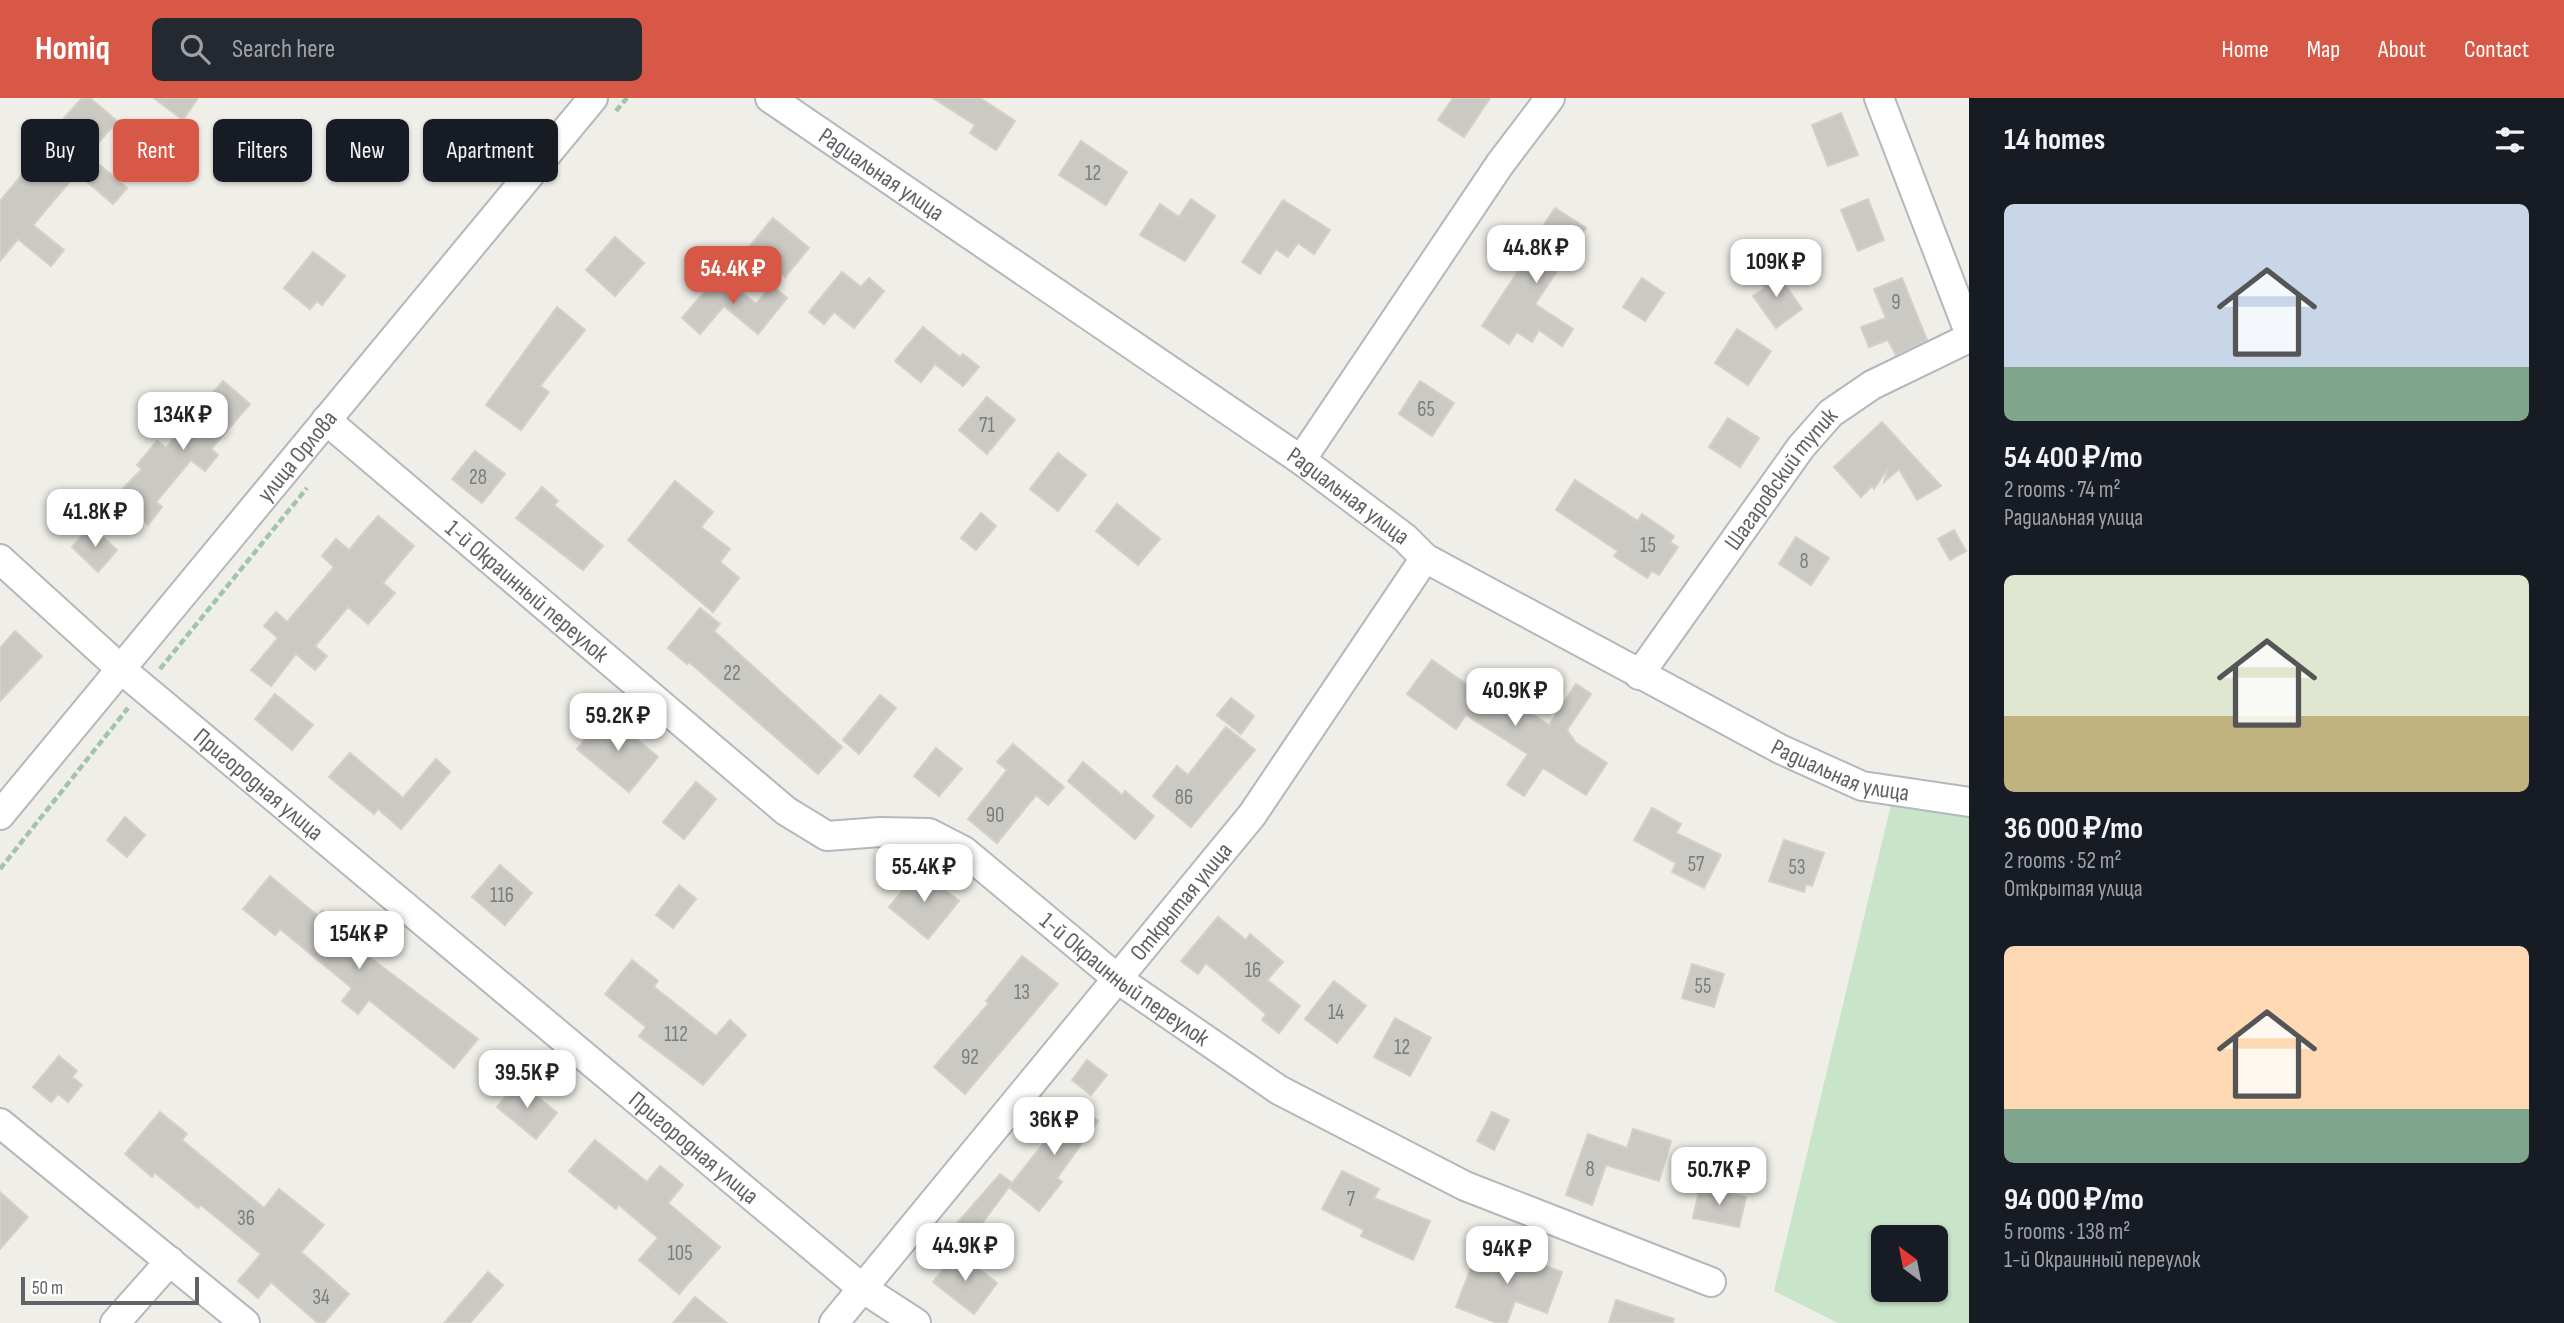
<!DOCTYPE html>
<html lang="en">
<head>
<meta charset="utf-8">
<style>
	body { margin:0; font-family:"Sofia Sans Condensed",sans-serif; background:#242831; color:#f1f3f6; height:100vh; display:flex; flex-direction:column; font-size:26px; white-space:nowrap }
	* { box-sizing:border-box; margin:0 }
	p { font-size:23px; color:#9ea1a6 }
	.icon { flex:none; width:38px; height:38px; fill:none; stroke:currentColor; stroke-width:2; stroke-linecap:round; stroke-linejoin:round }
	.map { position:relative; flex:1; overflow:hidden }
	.details { display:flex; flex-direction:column; background:#171b24; width:595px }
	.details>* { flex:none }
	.top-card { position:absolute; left:21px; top:21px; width:665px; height:63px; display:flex; gap:14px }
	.needle { width:46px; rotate:328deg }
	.tools { position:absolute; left:1871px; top:1127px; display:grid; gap:14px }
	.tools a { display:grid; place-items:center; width:77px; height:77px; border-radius:10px; background:#171b24; box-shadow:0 2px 5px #0004; font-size:35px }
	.scale { position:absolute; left:21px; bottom:18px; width:178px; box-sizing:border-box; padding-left:7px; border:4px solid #5f6266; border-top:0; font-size:19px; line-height:24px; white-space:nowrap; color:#5f6266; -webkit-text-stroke:5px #fff; paint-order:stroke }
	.price { position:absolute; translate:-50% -60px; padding:0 16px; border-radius:14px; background:#fff; color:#222; font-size:23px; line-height:46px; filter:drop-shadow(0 2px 4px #0008) }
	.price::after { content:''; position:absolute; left:50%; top:42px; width:21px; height:16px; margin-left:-10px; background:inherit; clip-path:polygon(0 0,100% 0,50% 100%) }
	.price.active { background:#d75847; color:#fff }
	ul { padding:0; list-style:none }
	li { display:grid; align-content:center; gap:14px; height:371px; padding:0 35px }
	li span { display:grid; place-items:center; height:217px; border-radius:10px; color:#555 }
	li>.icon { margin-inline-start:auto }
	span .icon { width:126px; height:126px; fill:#fffc; stroke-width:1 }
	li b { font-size:30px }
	h2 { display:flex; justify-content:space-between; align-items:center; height:84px; padding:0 35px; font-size:30px }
	.tag { padding:0 24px; border-radius:10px; background:#171b24; box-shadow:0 2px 5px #0004; font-size:24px; line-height:63px }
	.tag.active { background:#d75847; color:#fff }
	header { display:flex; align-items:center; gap:42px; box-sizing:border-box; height:98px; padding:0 35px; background:#d75847; color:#fff }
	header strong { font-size:33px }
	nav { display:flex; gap:38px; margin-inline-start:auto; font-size:24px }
	.search { width:490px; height:63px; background:#242831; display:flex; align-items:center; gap:18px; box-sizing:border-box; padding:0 24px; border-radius:10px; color:#9ea1a6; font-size:26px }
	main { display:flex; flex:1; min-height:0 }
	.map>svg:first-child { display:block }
	.green { fill:#c8e4c9; fill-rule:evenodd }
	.building { fill:#cbc9c4; stroke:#d4d0c7; stroke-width:2 }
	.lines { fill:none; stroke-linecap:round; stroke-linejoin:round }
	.minor-casing { stroke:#b5b7bb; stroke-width:32 }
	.path { stroke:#a1c4ad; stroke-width:4.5; stroke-dasharray:7 3.5; stroke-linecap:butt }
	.minor { stroke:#fff; stroke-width:28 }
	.labels { text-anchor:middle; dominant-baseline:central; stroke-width:7; stroke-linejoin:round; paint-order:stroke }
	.number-label { font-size:21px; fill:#7a7c7e }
	.street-label { font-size:24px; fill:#5f6266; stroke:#fff }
</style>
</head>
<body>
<header>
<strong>Homiq</strong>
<div class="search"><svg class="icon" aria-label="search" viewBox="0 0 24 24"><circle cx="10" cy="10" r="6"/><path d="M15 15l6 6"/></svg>Search here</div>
<nav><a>Home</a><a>Map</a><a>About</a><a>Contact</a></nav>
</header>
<main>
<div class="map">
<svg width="1969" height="1225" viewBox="0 0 1969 1225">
	<rect width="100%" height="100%" fill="#efeee8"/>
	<path class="green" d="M 1891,707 L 1969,716 L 1969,1225 L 1838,1225 L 1774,1193 ZM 1883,1139 L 1936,1139 L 1936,1192 L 1883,1192 Z"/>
	<g class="building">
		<polygon points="82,0 90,0 117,23 88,57 127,90 113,106 77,75 33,127 64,152 51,168 18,141 0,163 0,103 67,23 64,20"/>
		<polygon points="154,0 198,0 183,22"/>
		<polygon points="933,0 980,0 1015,23 996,52 970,35 975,27"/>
		<polygon points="1453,0 1490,0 1464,39 1438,22"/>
		<polygon points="1841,15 1858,57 1828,68 1812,27"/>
		<polygon points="1081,43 1127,74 1106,107 1059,77"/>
		<polygon points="1191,101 1215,118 1185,163 1140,137 1160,106 1179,119"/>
		<polygon points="1868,101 1884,142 1858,153 1841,112"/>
		<polygon points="1283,102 1330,132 1314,156 1298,145 1288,159 1276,151 1260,176 1242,164"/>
		<polygon points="1555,110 1586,130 1535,206 1573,231 1562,248 1539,232 1532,244 1517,234 1509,246 1482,228 1534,149 1531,146"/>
		<polygon points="773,120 809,150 785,179 749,149"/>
		<polygon points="615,139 644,165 615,198 586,172"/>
		<polygon points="313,154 345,178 322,207 317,203 310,211 284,190"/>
		<polygon points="1773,170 1802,211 1776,230 1753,198 1765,190 1758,181"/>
		<polygon points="842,174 861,189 869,180 884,193 854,230 834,214 824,226 809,214"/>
		<polygon points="720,176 756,206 771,187 787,200 758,236 724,208 700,236 682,220"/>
		<polygon points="1642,180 1664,195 1645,223 1623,209"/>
		<polygon points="1902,180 1927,242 1896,257 1888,242 1869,249 1861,229 1886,220 1874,191"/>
		<polygon points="557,209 585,232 540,288 549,294 521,332 486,307"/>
		<polygon points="923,229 960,259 963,256 979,269 963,288 935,266 921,284 895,263"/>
		<polygon points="1737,231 1771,253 1748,287 1715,265"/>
		<polygon points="223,283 250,306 211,351 218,357 205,373 191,362 156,404 162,409 148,427 116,398 142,371 137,367 157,343 166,350"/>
		<polygon points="1420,283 1454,305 1432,338 1399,316"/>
		<polygon points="987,299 1015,322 987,356 959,332"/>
		<polygon points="1728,320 1759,340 1740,369 1709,349"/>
		<polygon points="1882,324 1913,358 1941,388 1917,402 1899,371 1884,384 1888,370 1874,391 1872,388 1861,399 1834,369"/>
		<polygon points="475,353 505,376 482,405 452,381"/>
		<polygon points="1058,355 1086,377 1058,413 1030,391"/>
		<polygon points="1575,382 1638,423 1642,416 1674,438 1670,444 1678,449 1659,477 1652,473 1647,480 1614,458 1618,453 1556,412"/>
		<polygon points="675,383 713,414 701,429 730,451 720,464 739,480 713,514 628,442"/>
		<polygon points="542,389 558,403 554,407 603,448 583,472 516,420"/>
		<polygon points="1117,406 1160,441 1138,467 1096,433"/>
		<polygon points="981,415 996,428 976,452 961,440"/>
		<polygon points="378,418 414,448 383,485 395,495 368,526 348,509 315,548 327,558 315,572 296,556 271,588 251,572 278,540 264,528 276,514 287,524 334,469 322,458 336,441 349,452"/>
		<polygon points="91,428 117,452 98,474 72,449"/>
		<polygon points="1954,432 1966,453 1950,462 1938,441"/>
		<polygon points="1796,439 1829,460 1811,487 1779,466"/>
		<polygon points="700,510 720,526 714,533 842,649 818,676 689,564 687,566 668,550"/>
		<polygon points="15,533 42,558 0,603 0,550"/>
		<polygon points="1432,562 1493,605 1500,595 1549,627 1576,586 1591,596 1567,632 1576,645 1607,665 1586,697 1543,670 1524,698 1507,687 1528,656 1466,617 1456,631 1407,596"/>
		<polygon points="275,596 313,627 292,652 255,621"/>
		<polygon points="880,597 896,610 859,656 843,642"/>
		<polygon points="1231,600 1254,618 1241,636 1217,617"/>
		<polygon points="606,616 658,659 629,694 577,651"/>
		<polygon points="1226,629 1255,652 1191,729 1153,698 1177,668 1188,677"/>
		<polygon points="1013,646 1064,689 1048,707 1036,697 997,745 968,721 1007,672 997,664"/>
		<polygon points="936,650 962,671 939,698 914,678"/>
		<polygon points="350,655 403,700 436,661 450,674 401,731 378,711 374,716 329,679"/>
		<polygon points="1083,664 1122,697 1125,693 1154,718 1135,741 1068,683"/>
		<polygon points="696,684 716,701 684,741 663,724"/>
		<polygon points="1652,710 1681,726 1676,735 1721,757 1704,790 1672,774 1676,765 1634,742"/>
		<polygon points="125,719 145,737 127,759 107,742"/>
		<polygon points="1784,742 1824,755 1812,788 1806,786 1804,794 1769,783"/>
		<polygon points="500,767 532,795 505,827 472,799"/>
		<polygon points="919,772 959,803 928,841 889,809"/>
		<polygon points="270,778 318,818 322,813 353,838 348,843 478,941 454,970 369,902 358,916 342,903 352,890 280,831 275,837 243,811"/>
		<polygon points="679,787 696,801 673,830 656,817"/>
		<polygon points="1218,819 1246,842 1250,836 1283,864 1267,882 1300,908 1279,935 1262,922 1266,916 1206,865 1198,876 1181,863"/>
		<polygon points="1022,858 1058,886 965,996 934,969 989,905 986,903"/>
		<polygon points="632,862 658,883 654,889 716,938 730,922 746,937 703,987 639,938 646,929 605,896"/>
		<polygon points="1692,866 1724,876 1714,909 1682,900"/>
		<polygon points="1334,883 1366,908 1337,945 1305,921"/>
		<polygon points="1395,920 1431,940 1410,978 1374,959"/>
		<polygon points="59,958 77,973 72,979 82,987 68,1004 58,996 51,1004 33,989"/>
		<polygon points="1087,962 1107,977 1091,997 1072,982"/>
		<polygon points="518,983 557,1015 536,1041 497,1009"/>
		<polygon points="1071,1003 1098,1023 1057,1080 1062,1084 1039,1113 1009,1089 1047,1041 1045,1040"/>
		<polygon points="160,1014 187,1036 182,1042 264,1110 279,1091 324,1127 301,1154 349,1196 324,1225 318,1225 271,1184 258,1200 238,1183 261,1156 201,1107 198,1110 155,1075 152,1079 125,1056"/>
		<polygon points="1492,1014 1509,1022 1494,1052 1477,1043"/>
		<polygon points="1633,1031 1671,1043 1659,1083 1606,1067 1592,1107 1566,1097 1588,1036 1627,1050"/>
		<polygon points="595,1042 647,1084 660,1068 683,1087 668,1105 720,1149 679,1196 639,1162 658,1140 619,1107 616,1111 569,1073"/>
		<polygon points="1342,1073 1379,1091 1374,1100 1430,1123 1413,1162 1361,1138 1364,1132 1322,1111"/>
		<polygon points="1000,1076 1012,1085 980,1128 992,1138 979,1153 953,1130"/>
		<polygon points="1700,1089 1746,1099 1739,1129 1693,1120"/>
		<polygon points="0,1094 28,1119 0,1151"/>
		<polygon points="1479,1149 1518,1164 1520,1158 1562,1174 1547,1215 1515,1203 1507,1225 1497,1225 1456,1209"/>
		<polygon points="957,1154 997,1185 974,1216 933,1184"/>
		<polygon points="488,1174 503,1187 470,1225 444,1225"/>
		<polygon points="695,1199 727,1225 673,1225"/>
		<polygon points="1616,1202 1674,1221 1673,1225 1609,1225"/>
	</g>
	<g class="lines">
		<defs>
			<g id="minor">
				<path id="s1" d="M 770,0 L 1301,362 L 1405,440 L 1425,460 L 1780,651 L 1862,688 L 1969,704"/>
				<polyline points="1879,0 1969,234"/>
				<path id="s2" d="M 326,322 L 786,713 L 827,738 L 880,734 L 929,735 L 964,753 L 1119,882 L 1279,992 L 1465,1088 L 1711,1184"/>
				<polyline points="1301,362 1500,66 1550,0"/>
				<path id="s3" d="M 0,461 L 122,572 L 862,1190 L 916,1225"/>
				<path id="s4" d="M 1639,577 L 1801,349 L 1831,315 L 1872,287 L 1969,240"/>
				<path id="s5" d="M 0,717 L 593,0"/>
				<polyline points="0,1025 245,1225"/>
				<polyline points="115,1225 170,1163"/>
				<path id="s6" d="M 834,1225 L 1252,717 L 1425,460"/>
			</g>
		</defs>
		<use href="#minor" class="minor-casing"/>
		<g class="path">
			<polyline points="616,13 627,0"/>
			<polyline points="160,571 307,390"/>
			<polyline points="0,771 128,610"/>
		</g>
		<use href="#minor" class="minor"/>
	</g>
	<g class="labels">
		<g class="number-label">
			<text x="1093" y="75">12</text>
			<text x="1896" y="204">9</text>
			<text x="1426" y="311">65</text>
			<text x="987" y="327">71</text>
			<text x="478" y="379">28</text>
			<text x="1648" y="447">15</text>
			<text x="1804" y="463">8</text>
			<text x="732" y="575">22</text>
			<text x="1184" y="699">86</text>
			<text x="995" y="717">90</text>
			<text x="1696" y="766">57</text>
			<text x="1797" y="769">53</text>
			<text x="502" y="797">116</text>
			<text x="1253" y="872">16</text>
			<text x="1703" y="888">55</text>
			<text x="1022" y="894">13</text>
			<text x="1336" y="914">14</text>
			<text x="676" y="936">112</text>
			<text x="1402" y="949">12</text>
			<text x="970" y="959">92</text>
			<text x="1590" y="1071">8</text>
			<text x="1351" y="1101">7</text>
			<text x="246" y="1120">36</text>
			<text x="680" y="1155">105</text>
			<text x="321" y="1199">34</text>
		</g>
		<g class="street-label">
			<text stroke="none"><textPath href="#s1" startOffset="135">Радиальная улица</textPath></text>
			<text stroke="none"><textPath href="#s5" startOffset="466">улица Орлова</textPath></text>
			<text stroke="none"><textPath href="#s4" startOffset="242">Шагаровский тупик</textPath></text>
			<text stroke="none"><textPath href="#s1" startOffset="702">Радиальная улица</textPath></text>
			<text stroke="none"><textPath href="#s2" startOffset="264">1-й Окраинный переулок</textPath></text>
			<text stroke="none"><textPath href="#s1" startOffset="1269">Радиальная улица</textPath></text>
			<text stroke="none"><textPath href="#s3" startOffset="343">Пригородная улица</textPath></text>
			<text stroke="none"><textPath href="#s6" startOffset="546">Открытая улица</textPath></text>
			<text stroke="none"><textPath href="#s2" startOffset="999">1-й Окраинный переулок</textPath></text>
			<text stroke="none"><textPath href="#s3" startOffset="910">Пригородная улица</textPath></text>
		</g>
	</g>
</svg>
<div class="tools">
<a><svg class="needle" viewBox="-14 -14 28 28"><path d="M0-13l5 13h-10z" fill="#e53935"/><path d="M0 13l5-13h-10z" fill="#9ea1a6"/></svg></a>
</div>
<div class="scale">50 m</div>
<b class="price" style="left:1536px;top:187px">44.8K ₽</b>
<b class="price" style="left:1776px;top:201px">109K ₽</b>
<b class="price active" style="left:733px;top:208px">54.4K ₽</b>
<b class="price" style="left:183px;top:354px">134K ₽</b>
<b class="price" style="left:95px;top:451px">41.8K ₽</b>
<b class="price" style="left:1515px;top:630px">40.9K ₽</b>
<b class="price" style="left:618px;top:655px">59.2K ₽</b>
<b class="price" style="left:924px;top:806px">55.4K ₽</b>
<b class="price" style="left:359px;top:873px">154K ₽</b>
<b class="price" style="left:527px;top:1012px">39.5K ₽</b>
<b class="price" style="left:1054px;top:1059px">36K ₽</b>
<b class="price" style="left:1719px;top:1109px">50.7K ₽</b>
<b class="price" style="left:965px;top:1185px">44.9K ₽</b>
<b class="price" style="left:1507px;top:1188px">94K ₽</b>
<div class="top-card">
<a class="tag">Buy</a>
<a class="tag active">Rent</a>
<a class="tag">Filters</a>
<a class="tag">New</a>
<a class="tag">Apartment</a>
</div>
</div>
<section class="details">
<h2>14 homes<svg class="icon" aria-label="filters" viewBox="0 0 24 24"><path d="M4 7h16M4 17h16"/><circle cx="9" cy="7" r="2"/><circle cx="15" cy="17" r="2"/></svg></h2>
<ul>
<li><span style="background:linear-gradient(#c9d6e8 75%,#7fa58c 0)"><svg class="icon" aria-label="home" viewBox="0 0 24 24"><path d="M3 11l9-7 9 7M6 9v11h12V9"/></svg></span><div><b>54 400 ₽/mo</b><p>2 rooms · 74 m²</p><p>Радиальная улица</p></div></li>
<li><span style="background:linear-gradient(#dfe7d0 65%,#c2b280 0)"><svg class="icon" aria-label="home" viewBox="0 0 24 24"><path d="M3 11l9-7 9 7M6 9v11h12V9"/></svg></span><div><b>36 000 ₽/mo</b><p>2 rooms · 52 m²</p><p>Открытая улица</p></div></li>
<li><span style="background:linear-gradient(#ffd9b3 75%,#7fa58c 0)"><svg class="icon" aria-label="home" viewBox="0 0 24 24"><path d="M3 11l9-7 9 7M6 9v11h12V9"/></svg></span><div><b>94 000 ₽/mo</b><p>5 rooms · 138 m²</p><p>1-й Окраинный переулок</p></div></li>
</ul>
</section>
</main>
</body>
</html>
